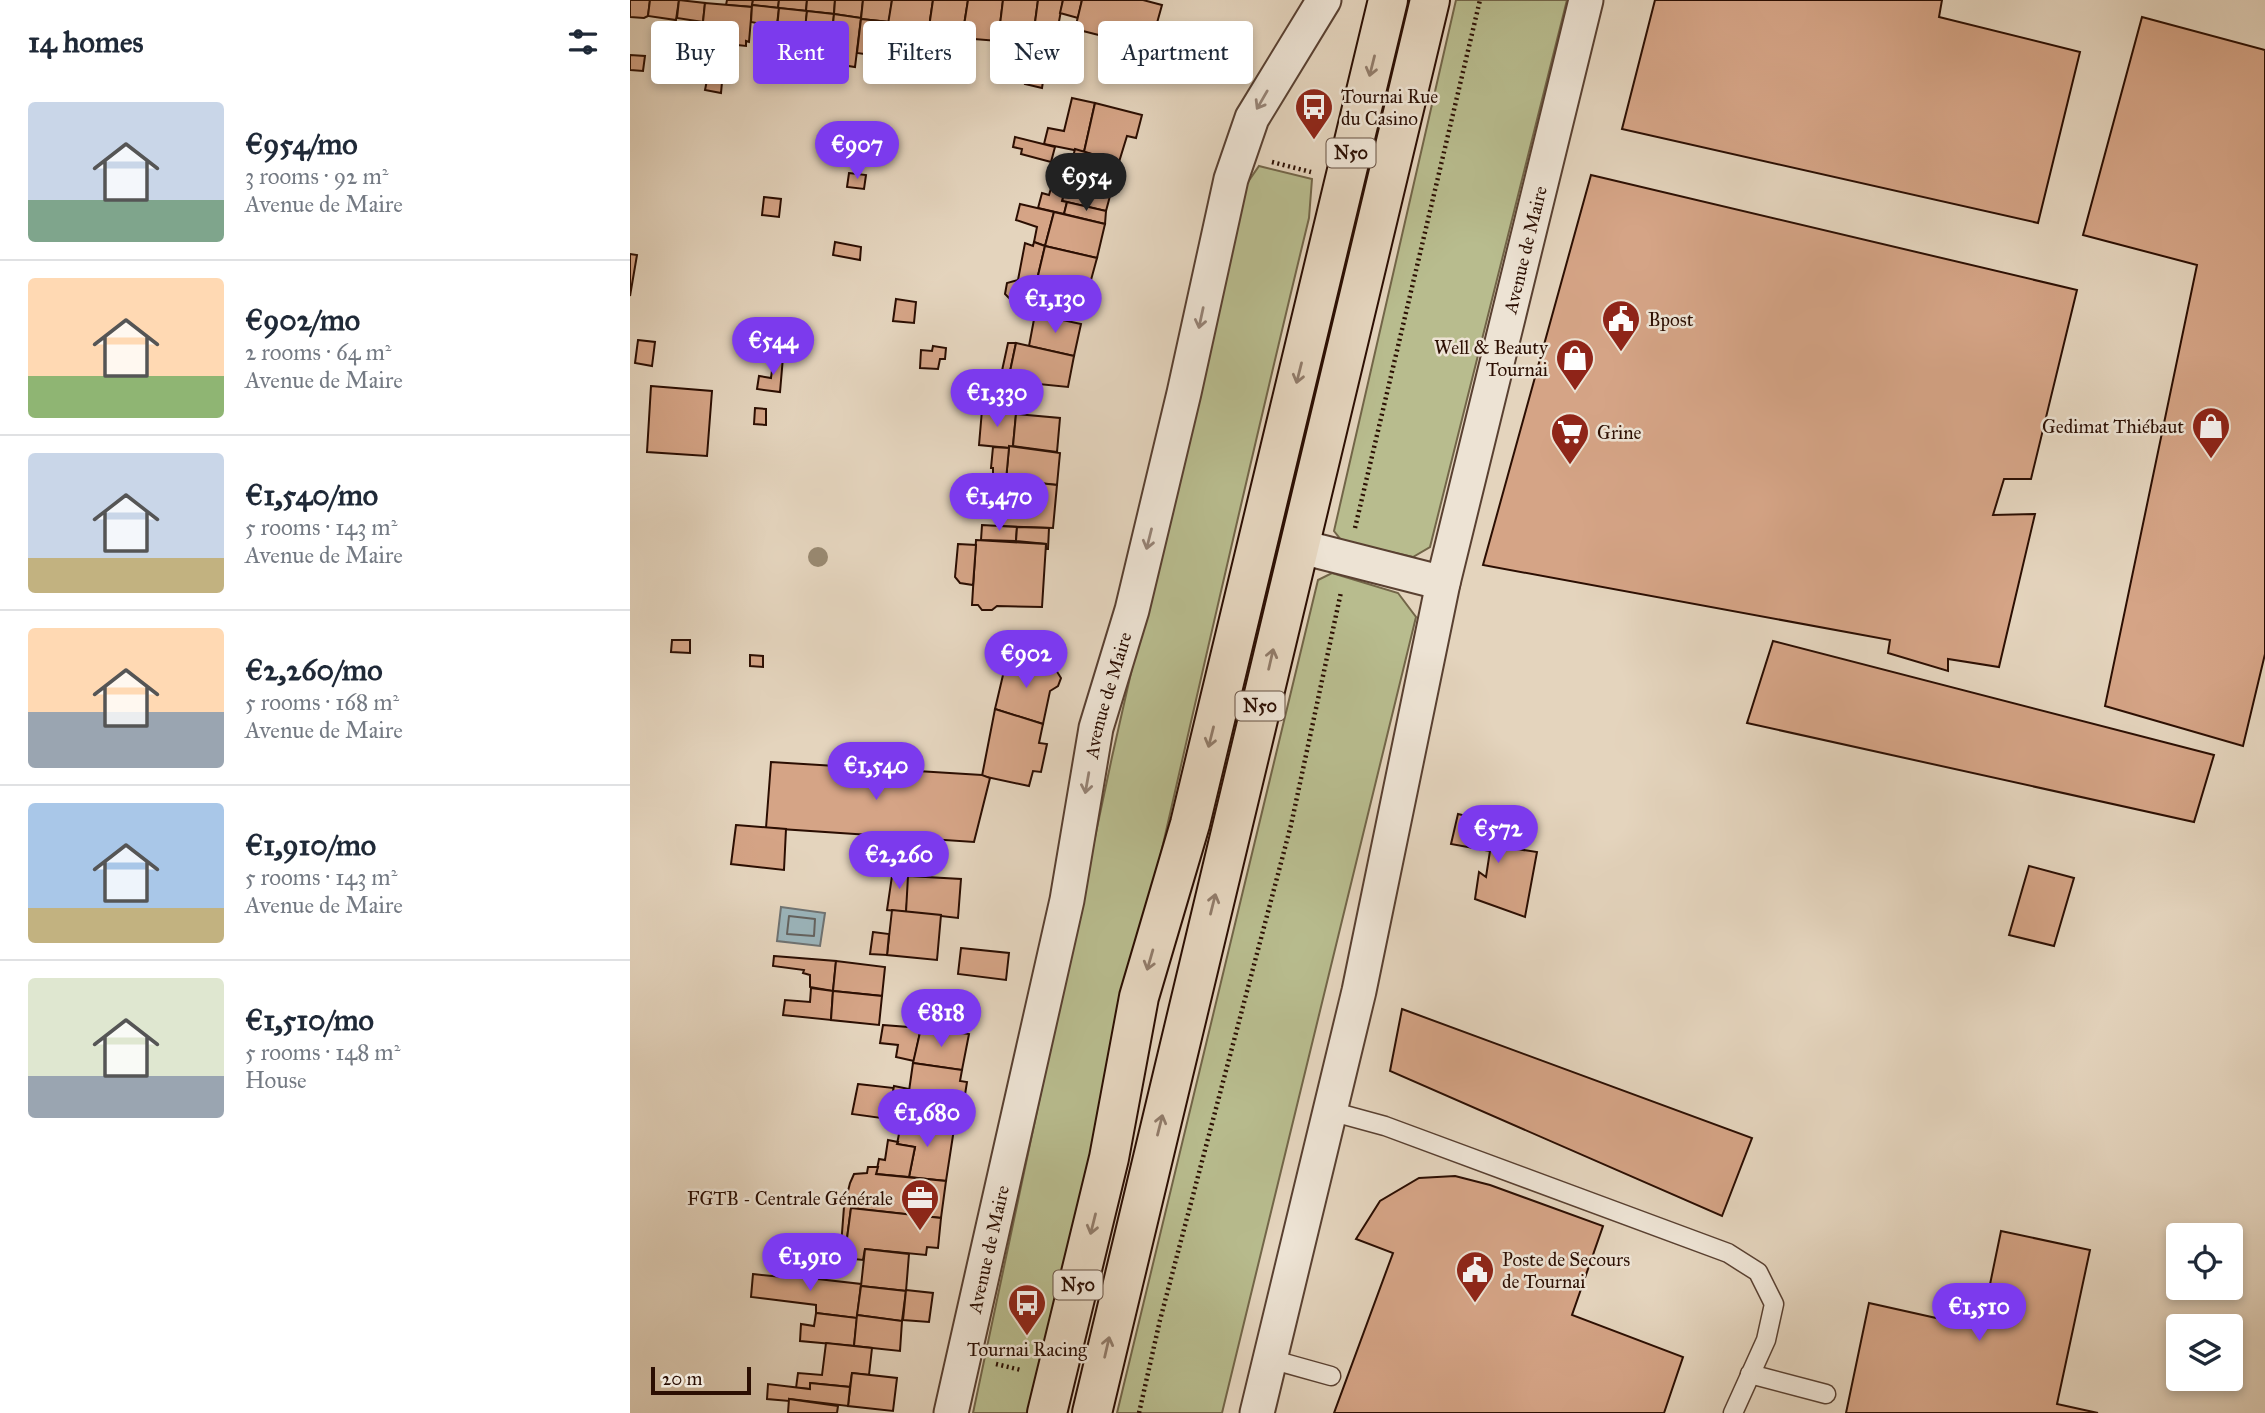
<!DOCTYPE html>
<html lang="en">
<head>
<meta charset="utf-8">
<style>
	body { margin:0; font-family:"IM FELL Great Primer",serif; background:#f2f2f3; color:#1f2937; height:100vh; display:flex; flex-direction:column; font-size:26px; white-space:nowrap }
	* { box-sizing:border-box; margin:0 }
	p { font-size:23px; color:#747a83 }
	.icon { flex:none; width:38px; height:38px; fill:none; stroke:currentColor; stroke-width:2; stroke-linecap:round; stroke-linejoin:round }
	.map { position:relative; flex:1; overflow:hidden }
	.sheet { display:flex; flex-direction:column; background:#fff; width:630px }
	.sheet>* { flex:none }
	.guide { position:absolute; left:21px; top:21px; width:665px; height:63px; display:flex; gap:14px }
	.fabs { position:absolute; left:1536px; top:1223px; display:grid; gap:14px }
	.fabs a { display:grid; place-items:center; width:77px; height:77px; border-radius:7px; background:#fff; box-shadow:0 4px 10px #0003; font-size:35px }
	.scale { position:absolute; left:21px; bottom:18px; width:100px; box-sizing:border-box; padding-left:7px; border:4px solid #2b0e02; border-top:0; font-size:19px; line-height:24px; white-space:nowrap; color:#2b0e02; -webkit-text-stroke:5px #ede3d4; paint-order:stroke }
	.price { position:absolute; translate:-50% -60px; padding:0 16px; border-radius:24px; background:#7c3aed; color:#fff; font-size:23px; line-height:46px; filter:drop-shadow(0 2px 4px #0008) }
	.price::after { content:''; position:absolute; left:50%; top:42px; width:21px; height:16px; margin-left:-10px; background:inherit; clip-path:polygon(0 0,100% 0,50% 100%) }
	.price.on { background:#222; color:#fff }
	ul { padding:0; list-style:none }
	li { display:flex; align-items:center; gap:21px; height:175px; padding:0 28px }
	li+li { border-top:2px solid #e0e1e3 }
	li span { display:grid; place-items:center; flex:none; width:196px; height:140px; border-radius:7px; color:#555 }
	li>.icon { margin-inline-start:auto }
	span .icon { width:84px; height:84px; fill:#fffc; stroke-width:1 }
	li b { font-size:30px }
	h2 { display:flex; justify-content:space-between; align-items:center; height:84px; padding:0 28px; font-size:30px }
	.pill { padding:0 24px; border-radius:7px; background:#fff; box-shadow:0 4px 10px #0003; font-size:24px; line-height:63px }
	.pill.on { background:#7c3aed; color:#fff }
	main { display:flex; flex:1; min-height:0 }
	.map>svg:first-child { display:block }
	.green { fill:#b8bc8e; stroke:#726548; stroke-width:2 }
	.water { fill:#9bb5bc; stroke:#6e7272; stroke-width:2 }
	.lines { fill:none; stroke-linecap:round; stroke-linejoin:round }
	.shore { stroke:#63625f; stroke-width:2 }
	.building { fill:#d5a486; stroke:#2b0e02; stroke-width:2 }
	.service-casing { stroke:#594031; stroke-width:21 }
	.minor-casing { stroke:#594031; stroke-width:37 }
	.primary-casing { stroke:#2b0e02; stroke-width:42 }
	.path { stroke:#2b0e02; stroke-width:4.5; stroke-dasharray:2 3.5; stroke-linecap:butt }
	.service { stroke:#ede3d4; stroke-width:18 }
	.minor { stroke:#ede3d4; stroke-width:33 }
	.primary { stroke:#e4d4bd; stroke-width:38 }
	.tree { fill:#998971 }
	.oneway { stroke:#917b69 }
	.oneway2 { stroke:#968376 }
	.labels { text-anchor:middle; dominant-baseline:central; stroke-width:5; stroke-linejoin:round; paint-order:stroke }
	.shield { fill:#ede3d4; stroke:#654e41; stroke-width:2 }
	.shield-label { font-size:18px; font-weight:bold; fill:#2b0e02 }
	.poi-label { font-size:19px; fill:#2b0e02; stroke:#ede3d4; text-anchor:start }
	.street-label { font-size:19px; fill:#2b0e02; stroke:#ede3d4 }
</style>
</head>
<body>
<main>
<section class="sheet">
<h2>14 homes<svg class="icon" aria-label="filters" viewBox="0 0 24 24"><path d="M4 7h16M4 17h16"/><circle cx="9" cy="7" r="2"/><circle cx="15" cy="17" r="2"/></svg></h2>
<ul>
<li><span style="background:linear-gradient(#c9d6e8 70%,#7fa58c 0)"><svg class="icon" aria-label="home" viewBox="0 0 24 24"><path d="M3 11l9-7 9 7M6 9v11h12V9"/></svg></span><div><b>€954/mo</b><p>3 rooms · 92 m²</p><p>Avenue de Maire</p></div></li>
<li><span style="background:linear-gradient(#ffd9b3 70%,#8fb573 0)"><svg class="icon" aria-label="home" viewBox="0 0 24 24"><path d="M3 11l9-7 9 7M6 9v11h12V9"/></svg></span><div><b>€902/mo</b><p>2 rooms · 64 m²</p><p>Avenue de Maire</p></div></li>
<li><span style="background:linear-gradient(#c9d6e8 75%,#c2b280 0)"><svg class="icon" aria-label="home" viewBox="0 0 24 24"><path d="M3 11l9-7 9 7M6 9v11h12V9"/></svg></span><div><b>€1,540/mo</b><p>5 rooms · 143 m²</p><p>Avenue de Maire</p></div></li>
<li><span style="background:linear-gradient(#ffd9b3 60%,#9aa5b1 0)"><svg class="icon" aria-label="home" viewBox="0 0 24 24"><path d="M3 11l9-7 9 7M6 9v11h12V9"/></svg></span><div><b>€2,260/mo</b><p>5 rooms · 168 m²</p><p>Avenue de Maire</p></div></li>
<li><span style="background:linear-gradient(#a9c7e8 75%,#c2b280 0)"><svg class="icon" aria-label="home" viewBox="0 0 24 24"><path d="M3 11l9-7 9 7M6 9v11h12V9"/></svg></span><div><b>€1,910/mo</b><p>5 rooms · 143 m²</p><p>Avenue de Maire</p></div></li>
<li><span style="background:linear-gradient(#dfe7d0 70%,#9aa5b1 0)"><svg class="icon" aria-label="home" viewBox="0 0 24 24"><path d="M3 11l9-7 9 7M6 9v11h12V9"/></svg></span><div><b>€1,510/mo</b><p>5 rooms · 148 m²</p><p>House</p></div></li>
</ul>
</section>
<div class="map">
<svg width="1635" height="1413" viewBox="0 0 1635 1413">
	<rect width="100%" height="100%" fill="#e4d4bd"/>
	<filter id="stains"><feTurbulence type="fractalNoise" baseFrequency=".00286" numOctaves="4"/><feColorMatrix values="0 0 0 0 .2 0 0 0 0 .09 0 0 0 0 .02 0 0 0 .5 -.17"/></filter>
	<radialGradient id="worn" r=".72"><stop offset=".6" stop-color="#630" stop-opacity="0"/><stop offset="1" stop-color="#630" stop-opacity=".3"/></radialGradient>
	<g class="green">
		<polygon points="826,0 937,0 800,547 783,557 712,541 704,531"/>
		<path d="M 629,166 L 682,179 L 679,218 C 582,616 497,1016 400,1413 L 343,1413 L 482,757 L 609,195 Z"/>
		<polygon points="702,573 768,593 786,617 592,1413 487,1413 688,580"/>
	</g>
	<polygon class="water" points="151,907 195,913 190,946 147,941"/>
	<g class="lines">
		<polygon class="shore" points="159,916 185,919 184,936 157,934"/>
	</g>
	<g class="building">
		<polygon points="0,0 20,0 18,16 14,18 0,17"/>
		<polygon points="20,0 49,0 46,20 18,16"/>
		<polygon points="49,0 75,3 73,22 47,18"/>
		<polygon points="97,0 123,0 122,7 96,5"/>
		<polygon points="123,0 149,0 148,8 122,5"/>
		<polygon points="149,0 177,0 176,11 148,8"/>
		<polygon points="177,0 205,0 204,14 176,11"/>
		<polygon points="205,0 233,0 231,18 204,14"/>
		<polygon points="233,0 262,0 259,22 231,19"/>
		<polygon points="262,0 303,0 298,34 257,30"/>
		<polygon points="303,0 338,0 332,38 298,34"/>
		<polygon points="338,0 373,0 368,41 332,38"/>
		<polygon points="373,0 408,0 402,45 368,41"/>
		<polygon points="408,0 433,0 422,59 396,55 398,44 402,45"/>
		<polygon points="433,0 452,0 448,18 430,13"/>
		<polygon points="452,0 513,0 532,5 520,48 445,29"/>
		<polygon points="1025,0 1312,0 1309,17 1450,52 1408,223 992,129"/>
		<polygon points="75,3 122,7 119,42 116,41 116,46 98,44 98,24 73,22"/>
		<polygon points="122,5 149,8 142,65 127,62 132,24 121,22"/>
		<polygon points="149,8 177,11 171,68 155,67 156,62 144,60"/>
		<polygon points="177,11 204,14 199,63 184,60 185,48 173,46"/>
		<polygon points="204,14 231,18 225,67 199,63"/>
		<polygon points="1512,17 1635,50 1635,654 1613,746 1475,706 1567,265 1453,235"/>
		<polygon points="231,19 259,22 256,57 227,53"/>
		<polygon points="0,55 15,56 13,71 0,70"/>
		<polygon points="366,66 376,69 374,81 364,78"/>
		<polygon points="398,70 414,75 412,88 395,84"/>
		<polygon points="77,80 92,82 91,93 75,90"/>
		<polygon points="442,98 465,103 454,152 414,144 418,128 434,131"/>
		<polygon points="465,103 512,115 506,138 497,136 489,162 454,152"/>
		<polygon points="385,137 425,147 421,162 391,154 392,149 383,147"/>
		<polygon points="445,149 489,162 476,211 432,201"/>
		<polygon points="219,173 236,175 234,189 217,187"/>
		<polygon points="961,175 1447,290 1401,479 1374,479 1363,515 1405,514 1369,667 1318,659 1318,671 1258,653 1260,640 853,565"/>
		<polygon points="424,178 437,181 432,201 437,202 434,214 408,208 412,193 419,195"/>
		<polygon points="134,197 151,199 149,217 132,215"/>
		<polygon points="437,202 476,211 475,224 434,214"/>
		<polygon points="390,204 424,212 415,246 404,242 407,227 386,220"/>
		<polygon points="424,212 475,224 467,258 415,246"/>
		<polygon points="205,242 231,247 230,260 203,255"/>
		<polygon points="404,242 415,246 406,284 431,287 424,312 383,302 375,294 377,283 388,280 395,243 403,246"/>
		<polygon points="415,246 467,258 458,291 406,284"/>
		<polygon points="0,254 7,255 0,296"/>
		<polygon points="266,299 286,302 284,323 263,321"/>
		<polygon points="405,314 451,324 444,356 399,346"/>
		<polygon points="8,340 25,342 22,366 5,363"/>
		<polygon points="378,343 386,343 378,381 370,380"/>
		<polygon points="386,343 444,356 438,387 378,381"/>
		<polygon points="303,346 316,348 315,359 310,359 308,369 290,368 291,350 302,351"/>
		<polygon points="144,355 153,357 150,392 127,389 129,376 141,378"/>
		<polygon points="21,386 82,391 77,456 17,452"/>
		<polygon points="125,408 136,409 136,425 124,424"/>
		<polygon points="352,410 386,414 383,446 379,448 349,445"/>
		<polygon points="386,414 430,418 427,452 383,446"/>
		<polygon points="379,446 430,453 427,485 376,480"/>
		<polygon points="363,447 379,448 376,480 363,480 363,468 361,468"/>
		<polygon points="371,479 427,485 423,528 367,526"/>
		<polygon points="352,525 387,527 386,541 351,540"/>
		<polygon points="387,527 419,528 418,549 416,549 416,544 386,541"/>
		<polygon points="346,540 416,544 412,607 367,606 362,610 352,610 348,605 342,605"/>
		<polygon points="328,544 346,545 343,585 330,583 325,577"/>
		<polygon points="42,640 60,640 60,653 41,652"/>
		<polygon points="1143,641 1584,755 1564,822 1117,723"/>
		<polygon points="368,646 414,649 411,665 377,658 376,661 365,659"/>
		<polygon points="120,655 133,656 133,667 120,666"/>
		<polygon points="377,658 426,670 431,678 428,686 420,691 413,724 365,709"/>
		<polygon points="365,709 413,724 409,743 417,744 411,772 403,771 399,786 352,776"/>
		<polygon points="141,762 352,775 360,778 344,842 136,828"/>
		<polygon points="828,814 874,825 873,847 907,852 895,917 845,899 849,872 856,877 860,851 821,844"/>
		<polygon points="106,825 156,829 154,870 101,864"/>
		<polygon points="1399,866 1444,878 1424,946 1379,935"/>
		<polygon points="263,869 280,871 276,912 257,910"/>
		<polygon points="278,876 331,879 328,918 276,912"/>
		<polygon points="262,910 311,915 307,960 257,955"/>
		<polygon points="243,932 259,934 257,955 240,954"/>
		<polygon points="331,948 379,953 376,980 328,974"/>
		<polygon points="144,956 206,961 203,991 180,987 180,975 173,973 174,970 143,966"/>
		<polygon points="206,961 255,967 252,996 203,991"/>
		<polygon points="181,988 203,991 201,1020 153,1015 155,1000 180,1002"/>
		<polygon points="203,991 252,996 249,1025 201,1020"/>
		<polygon points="772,1009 1122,1138 1092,1216 760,1071"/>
		<polygon points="253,1025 291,1028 284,1061 266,1057 268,1045 250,1043"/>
		<polygon points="291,1028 339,1034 332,1070 283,1063"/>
		<polygon points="283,1063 332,1070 330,1081 337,1082 334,1101 279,1091"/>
		<polygon points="228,1084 264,1088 261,1102 254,1101 251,1118 222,1114"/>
		<polygon points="264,1086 279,1089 274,1119 272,1121 251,1118 254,1101 261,1102"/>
		<polygon points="279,1091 334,1101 331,1117 325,1116 323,1129 274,1119"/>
		<polygon points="272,1119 324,1129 316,1181 279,1177 285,1147 267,1144"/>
		<polygon points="258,1140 268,1142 267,1144 285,1147 279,1177 246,1174 249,1159 255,1160"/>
		<polygon points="238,1167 248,1167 246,1174 316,1181 311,1218 221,1208 216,1246 211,1246 214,1207 220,1183 224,1174 237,1173"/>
		<polygon points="825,1176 860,1185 973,1226 942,1315 1053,1357 1034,1413 704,1413 763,1253 726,1239 750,1201 789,1178"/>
		<polygon points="221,1208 311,1218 308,1248 297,1247 296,1255 235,1249 233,1260 205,1257 206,1245 216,1246"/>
		<polygon points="1371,1231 1460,1250 1427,1404 1468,1413 1216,1413 1239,1303 1351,1328"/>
		<polygon points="235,1249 279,1254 276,1291 231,1286"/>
		<polygon points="123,1274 152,1277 153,1275 231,1284 227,1318 186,1313 186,1305 121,1297"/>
		<polygon points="231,1286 276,1291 272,1321 227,1315"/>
		<polygon points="276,1290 303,1293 299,1322 273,1320"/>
		<polygon points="186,1313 227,1318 224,1346 170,1341 171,1324 184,1326"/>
		<polygon points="227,1315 272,1321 270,1351 224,1346"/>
		<polygon points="196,1343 242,1348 239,1375 222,1373 220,1387 180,1383 180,1389 166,1388 168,1373 192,1375"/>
		<polygon points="222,1373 267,1378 263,1411 218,1406"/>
		<polygon points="180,1383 220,1387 218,1406 159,1399 159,1401 137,1399 138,1384 180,1389"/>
		<polygon points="159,1399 208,1406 207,1413 158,1413"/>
	</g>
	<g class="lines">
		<defs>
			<g id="service">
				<polyline points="700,1111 755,1126 1098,1253 1128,1272 1144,1304 1136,1340 1103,1413"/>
				<polyline points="640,1359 701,1376"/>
				<polyline points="1120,1374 1196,1394"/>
			</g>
			<g id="minor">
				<polyline points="668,546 813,583"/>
				<path id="s1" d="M 321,1413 L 437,900 L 466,728 L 502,610 L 554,393 L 601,179 L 622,118 L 694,0"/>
				<path id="s2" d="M 627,1413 L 729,991 L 813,583 L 956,0"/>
			</g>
			<g id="primary">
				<polyline points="417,1413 479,1158 509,997 560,824 758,0"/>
				<polyline points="462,1413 800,0"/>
			</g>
		</defs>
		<use href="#service" class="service-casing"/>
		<use href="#minor" class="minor-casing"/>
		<use href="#primary" class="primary-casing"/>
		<g class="path">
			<polyline points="642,162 681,172"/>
			<polyline points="725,528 850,0"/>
			<polyline points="366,1364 391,1370"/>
			<polyline points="509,1413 530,1320 661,825 711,592"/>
		</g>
		<use href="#service" class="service"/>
		<use href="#minor" class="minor"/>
		<use href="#primary" class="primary"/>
	</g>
	<circle class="tree" cx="188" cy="557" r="10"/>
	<defs><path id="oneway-shaft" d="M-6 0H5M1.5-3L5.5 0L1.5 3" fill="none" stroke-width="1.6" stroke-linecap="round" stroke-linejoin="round" transform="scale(1.75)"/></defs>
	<g class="oneway">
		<use href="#oneway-shaft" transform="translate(742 66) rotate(104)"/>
		<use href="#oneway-shaft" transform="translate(669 373) rotate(104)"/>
		<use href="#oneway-shaft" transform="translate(641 659) rotate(-77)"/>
		<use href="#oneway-shaft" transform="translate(581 737) rotate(104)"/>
		<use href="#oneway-shaft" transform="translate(583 904) rotate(-76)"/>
		<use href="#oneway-shaft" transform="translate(520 960) rotate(106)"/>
		<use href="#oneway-shaft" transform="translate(530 1125) rotate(-76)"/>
		<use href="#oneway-shaft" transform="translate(463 1224) rotate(104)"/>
		<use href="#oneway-shaft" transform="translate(477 1347) rotate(-77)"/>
	</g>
	<g class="oneway2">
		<use href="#oneway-shaft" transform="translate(632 100) rotate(120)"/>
		<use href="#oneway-shaft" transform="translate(571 318) rotate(102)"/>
		<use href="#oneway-shaft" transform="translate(519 539) rotate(104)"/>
		<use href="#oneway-shaft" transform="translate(457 783) rotate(100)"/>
	</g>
	<defs>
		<symbol id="bus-pin" viewBox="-11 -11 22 30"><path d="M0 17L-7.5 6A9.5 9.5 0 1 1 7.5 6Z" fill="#8f2418" stroke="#ede3d4"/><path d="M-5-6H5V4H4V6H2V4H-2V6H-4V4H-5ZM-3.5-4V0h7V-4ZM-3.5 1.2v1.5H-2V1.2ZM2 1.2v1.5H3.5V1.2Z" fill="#fff"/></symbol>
		<symbol id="civic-pin" viewBox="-11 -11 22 30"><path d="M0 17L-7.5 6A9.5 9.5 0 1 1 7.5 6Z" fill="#8f2418" stroke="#ede3d4"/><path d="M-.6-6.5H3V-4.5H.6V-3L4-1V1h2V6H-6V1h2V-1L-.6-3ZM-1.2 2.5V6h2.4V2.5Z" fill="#fff"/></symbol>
		<symbol id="shop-pin" viewBox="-11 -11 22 30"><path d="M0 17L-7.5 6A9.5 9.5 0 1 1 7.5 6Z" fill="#8f2418" stroke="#ede3d4"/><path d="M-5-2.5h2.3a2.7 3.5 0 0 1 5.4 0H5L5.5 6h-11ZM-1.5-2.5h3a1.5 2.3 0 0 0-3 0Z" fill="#fff"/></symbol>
		<symbol id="supermarket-pin" viewBox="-11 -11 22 30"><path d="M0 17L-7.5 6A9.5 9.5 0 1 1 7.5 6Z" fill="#8f2418" stroke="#ede3d4"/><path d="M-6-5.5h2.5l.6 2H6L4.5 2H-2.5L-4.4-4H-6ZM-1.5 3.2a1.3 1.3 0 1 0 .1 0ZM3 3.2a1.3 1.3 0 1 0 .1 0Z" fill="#fff"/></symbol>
		<symbol id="office-pin" viewBox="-11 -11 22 30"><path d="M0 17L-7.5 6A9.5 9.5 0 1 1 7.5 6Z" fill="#8f2418" stroke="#ede3d4"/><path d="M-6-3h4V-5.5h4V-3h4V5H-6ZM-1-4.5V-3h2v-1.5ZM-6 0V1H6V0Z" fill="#fff"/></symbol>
	</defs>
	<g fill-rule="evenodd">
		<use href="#bus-pin" x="662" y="85" width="44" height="60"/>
		<use href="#civic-pin" x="969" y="297" width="44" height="60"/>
		<use href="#shop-pin" x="923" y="336" width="44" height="60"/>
		<use href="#shop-pin" x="1559" y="404" width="44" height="60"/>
		<use href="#supermarket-pin" x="918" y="410" width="44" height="60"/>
		<use href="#office-pin" x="268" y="1176" width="44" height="60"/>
		<use href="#civic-pin" x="823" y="1248" width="44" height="60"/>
		<use href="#bus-pin" x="375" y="1281" width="44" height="60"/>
	</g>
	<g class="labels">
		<g class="shield">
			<rect x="696.5" y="138.5" width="49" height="29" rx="5"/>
			<rect x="605.5" y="691.5" width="49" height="29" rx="5"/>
			<rect x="423.5" y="1270.5" width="49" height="29" rx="5"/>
		</g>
		<g class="shield-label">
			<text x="721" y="153">N50</text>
			<text x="630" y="706">N50</text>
			<text x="448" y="1285">N50</text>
		</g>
		<g class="poi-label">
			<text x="711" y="96">Tournai Rue<tspan x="711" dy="22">du Casino</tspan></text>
			<text x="1018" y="319">Bpost</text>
			<text x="918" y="347" text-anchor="end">Well &amp; Beauty<tspan x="918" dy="22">Tournai</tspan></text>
			<text x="1554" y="426" text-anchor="end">Gedimat Thiébaut</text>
			<text x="967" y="432">Grine</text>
			<text x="263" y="1198" text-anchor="end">FGTB - Centrale Générale</text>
			<text x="872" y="1259">Poste de Secours<tspan x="872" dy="22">de Tournai</tspan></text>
			<text x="397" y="1349" text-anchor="middle">Tournai Racing</text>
		</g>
		<g class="street-label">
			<text stroke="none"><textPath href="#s2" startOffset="1194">Avenue de Maire</textPath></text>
			<text stroke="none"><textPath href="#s1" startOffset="735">Avenue de Maire</textPath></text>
			<text stroke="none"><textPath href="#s1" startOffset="168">Avenue de Maire</textPath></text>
		</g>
	</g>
	<rect width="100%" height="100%" filter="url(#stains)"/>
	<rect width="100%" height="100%" fill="url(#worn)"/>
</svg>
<div class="fabs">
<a><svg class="icon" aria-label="locate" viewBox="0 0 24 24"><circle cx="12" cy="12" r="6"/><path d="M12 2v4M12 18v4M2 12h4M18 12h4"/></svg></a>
<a><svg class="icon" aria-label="layers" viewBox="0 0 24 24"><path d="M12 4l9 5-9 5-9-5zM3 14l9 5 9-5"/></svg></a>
</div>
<div class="scale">20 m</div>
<b class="price" style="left:227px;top:181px">€907</b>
<b class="price on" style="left:456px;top:213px">€954</b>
<b class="price" style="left:425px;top:335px">€1,130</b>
<b class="price" style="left:143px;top:377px">€544</b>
<b class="price" style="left:367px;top:429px">€1,330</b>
<b class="price" style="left:369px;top:533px">€1,470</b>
<b class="price" style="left:396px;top:690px">€902</b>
<b class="price" style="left:246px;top:802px">€1,540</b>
<b class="price" style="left:868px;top:865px">€572</b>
<b class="price" style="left:269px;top:891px">€2,260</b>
<b class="price" style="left:311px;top:1049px">€818</b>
<b class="price" style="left:297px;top:1149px">€1,680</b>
<b class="price" style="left:180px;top:1293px">€1,910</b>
<b class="price" style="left:1349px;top:1343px">€1,510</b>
<div class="guide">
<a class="pill">Buy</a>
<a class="pill on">Rent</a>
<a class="pill">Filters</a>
<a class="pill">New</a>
<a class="pill">Apartment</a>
</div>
</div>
</main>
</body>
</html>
